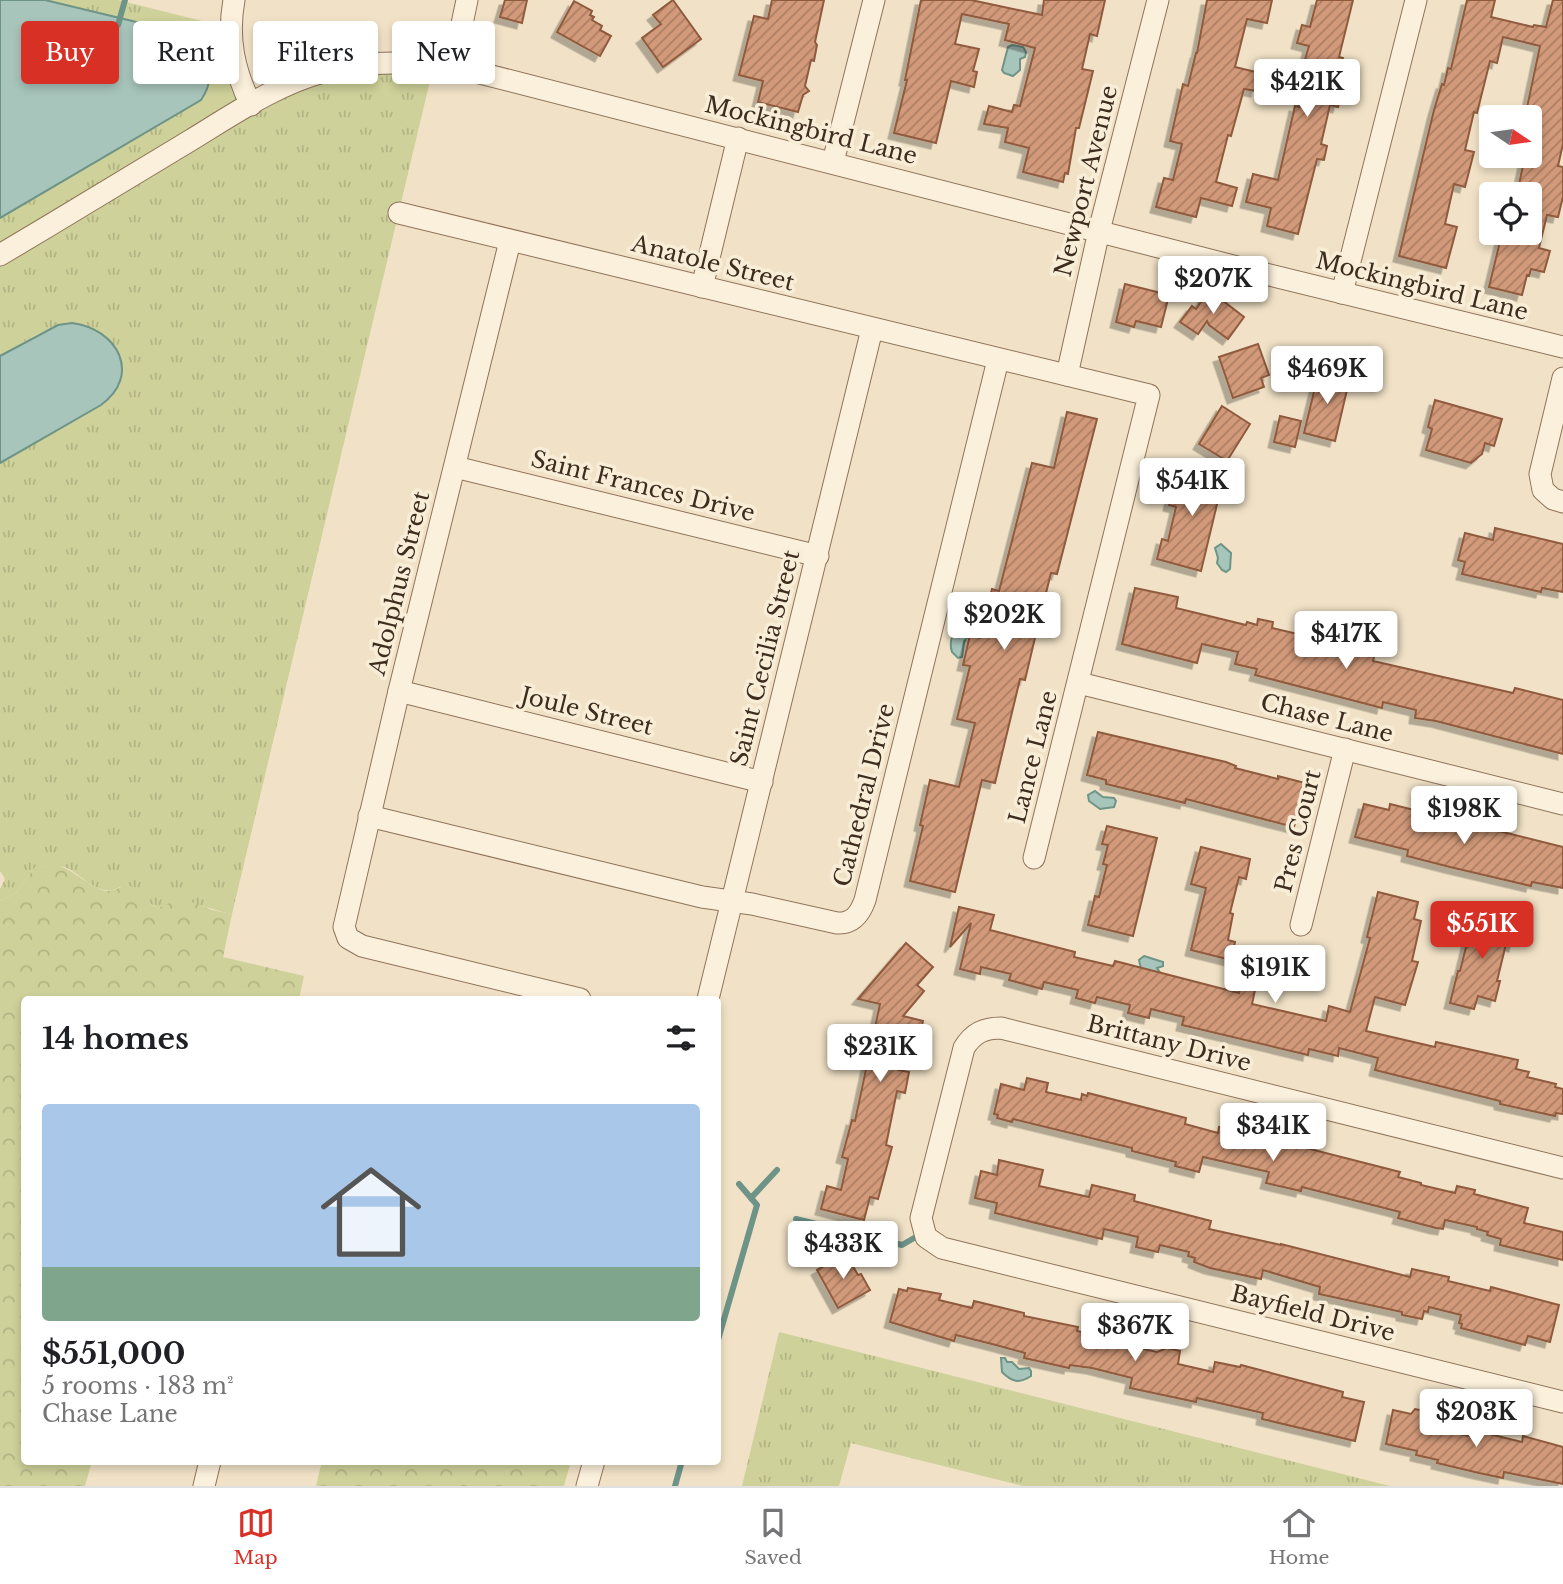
<!DOCTYPE html>
<html lang="en">
<head>
<meta charset="utf-8">
<style>
	body { margin:0; font-family:"Libre Baskerville",serif; background:#f2f2f2; color:#202124; height:100vh; display:flex; flex-direction:column; font-size:26px; white-space:nowrap }
	* { box-sizing:border-box; margin:0 }
	p { font-size:23px; color:#757577 }
	.icon { flex:none; width:38px; height:38px; fill:none; stroke:currentColor; stroke-width:2; stroke-linecap:round; stroke-linejoin:round }
	.map { position:relative; flex:1; overflow:hidden }
	.panel { position:absolute; left:21px; top:996px; width:700px; height:469px; display:flex; flex-direction:column; background:#fff; border-radius:7px; box-shadow:0 4px 10px #0003 }
	.panel>* { flex:none }
	.guide { position:absolute; left:21px; top:21px; width:700px; height:63px; display:flex; gap:14px }
	.needle { width:46px; rotate:103deg }
	.tools { position:absolute; left:1479px; top:105px; display:grid; gap:14px }
	.tools a { display:grid; place-items:center; width:63px; height:63px; border-radius:7px; background:#fff; box-shadow:0 4px 10px #0003; font-size:35px }
	.price { position:absolute; translate:-50% -60px; padding:0 16px; border-radius:7px; background:#fff; color:#222; font-size:23px; line-height:46px; filter:drop-shadow(0 2px 4px #0008) }
	.price::after { content:''; position:absolute; left:50%; top:42px; width:21px; height:16px; margin-left:-10px; background:inherit; clip-path:polygon(0 0,100% 0,50% 100%) }
	.price.on { background:#d93025; color:#fff }
	ul { padding:0; list-style:none }
	li { display:grid; align-content:center; gap:14px; height:371px; padding:0 21px }
	li+li { border-top:2px solid #e0e0e0 }
	li span { display:grid; place-items:center; height:217px; border-radius:7px; color:#555 }
	li>.icon { margin-inline-start:auto }
	span .icon { width:126px; height:126px; fill:#fffc; stroke-width:1 }
	li b { font-size:30px }
	h2 { display:flex; justify-content:space-between; align-items:center; height:84px; padding:0 21px; font-size:30px }
	.tag { padding:0 24px; border-radius:7px; background:#fff; box-shadow:0 4px 10px #0003; font-size:24px; line-height:63px }
	.tag.on { background:#d93025; color:#fff }
	.tab-bar { display:flex; justify-content:space-around; align-items:center; height:98px; border-top:2px solid #e0e0e0; background:#fff; font-size:19px; color:#757577 }
	.tab-bar a { display:grid; justify-items:center; gap:4px }
	.tab-bar .on { color:#d93025 }
	.map>svg:first-child { display:block }
	.grass { fill:url(#grass-tufts) }
	.forest { fill:url(#forest-crowns) }
	.water { fill:#a8c5bb; stroke:#6e9488; stroke-width:2 }
	.lines { fill:none; stroke-linecap:round; stroke-linejoin:round }
	.stream { stroke:#6e9488; stroke-width:6 }
	.building { fill:url(#building-hatch); stroke:#905a3e; stroke-width:2; filter:url(#shadow) }
	.minor-casing { stroke:#8f735a; stroke-width:23 }
	.minor { stroke:#fbf0db; stroke-width:21 }
	.labels { text-anchor:middle; dominant-baseline:central; stroke-width:7; stroke-linejoin:round; paint-order:stroke }
	.street-label { font-size:23px; fill:#3e2c1f; stroke:#f8edd7 }
</style>
</head>
<body>
<div class="map">
<svg width="1563" height="1486" viewBox="0 0 1563 1486">
	<defs>
		<pattern id="grass-tufts" width="24" height="20" patternUnits="userSpaceOnUse" patternTransform="scale(1.75)"><rect width="24" height="20" fill="#ced199"/><path d="M3 7l-1-3M5 7V3M7 7l1-3M15 17l-1-3M17 17v-4M19 17l1-3" fill="none" stroke="#b2b483"/></pattern>
		<pattern id="forest-crowns" width="20" height="18" patternUnits="userSpaceOnUse" patternTransform="scale(1.75)"><rect width="20" height="18" fill="#ced199"/><path d="M2 6a3 3 0 1 1 6 0M12 15a3 3 0 1 1 6 0" fill="none" stroke="#b2b483"/></pattern>
		<pattern id="building-hatch" width="6" height="6" patternUnits="userSpaceOnUse" patternTransform="scale(1.75)"><rect width="6" height="6" fill="#d29a7a"/><path d="M-1 1l2-2M0 6l6-6M5 7l2-2" fill="none" stroke="#ac7e63"/></pattern>
		<filter id="shadow"><feDropShadow dx="-5.5" dy="5.5" stdDeviation="0" flood-color="#0004"/></filter>
	</defs>
	<rect width="100%" height="100%" fill="#f1e2c7"/>
	<g class="grass">
		<path d="M 0,0 L 118,0 L 230,28 L 252,105 L 308,77 L 434,64 L 232,914 C 205,909 185,895 158,908 L 120,887 C 100,899 85,877 67,868 C 57,864 45,867 34,868 L 16,893 L 0,901 L 0,889 L 5,879 L 0,871 L 0,463 L 101,405 L 111,398 L 118,388 L 85,325 C 53,320 27,341 0,356 Z"/>
		<polygon points="779,1332 1390,1486 1023,1486 851,1443 839,1486 742,1486"/>
	</g>
	<g class="forest">
		<path d="M 56,865 C 73,869 94,890 106,891 C 117,892 127,880 138,890 C 148,898 142,901 158,908 L 182,898 L 212,910 L 232,914 L 223,957 L 304,976 L 299,999 L 24,999 L 24,1461 L 92,1461 L 85,1486 L 0,1486 L 0,901 L 16,893 L 34,868 Z"/>
		<polygon points="322,1461 571,1461 564,1486 316,1486"/>
	</g>
	<g class="water">
		<path d="M 0,0 L 45,0 L 178,32 C 203,48 221,71 201,100 L 0,218 Z"/>
		<polygon points="1012,45 1023,47 1026,52 1025,57 1020,59 1020,70 1013,76 1004,73 1002,70 1008,47"/>
		<polygon points="1294,78 1300,80 1303,87 1289,102 1285,103 1280,97 1284,84"/>
		<path d="M 72,323 C 118,329 142,375 101,405 L 0,463 L 0,356 L 58,325 Z"/>
		<polygon points="1221,544 1231,553 1230,569 1226,572 1222,570 1217,563 1218,558 1215,548"/>
		<path d="M 965,624 L 971,626 L 972,632 L 964,642 L 962,657 L 958,658 L 952,652 C 948,640 954,629 965,624 Z"/>
		<polygon points="1095,791 1103,797 1114,798 1116,801 1114,807 1100,809 1089,801 1088,795"/>
		<polygon points="1144,956 1163,962 1163,966 1157,968 1161,974 1141,969 1139,960"/>
		<path d="M 1001,1358 L 1005,1358 L 1007,1362 L 1012,1362 L 1019,1369 L 1029,1368 L 1031,1371 L 1031,1376 C 1019,1384 1012,1382 1002,1372 Z"/>
	</g>
	<g class="lines">
		<g class="stream">
			<polyline points="118,25 125,0"/>
			<polyline points="751,1198 777,1170"/>
			<polyline points="796,1219 902,1245 921,1234"/>
			<polyline points="718,1340 757,1205 739,1184"/>
			<polyline points="675,1486 682,1461"/>
		</g>
	</g>
	<g class="building">
		<polygon points="505,0 527,0 522,23 500,17"/>
		<polygon points="673,0 701,39 663,67 642,38 661,24 653,15"/>
		<polygon points="772,0 824,0 815,42 817,45 814,61 811,60 805,86 809,91 803,95 798,112 758,102 763,81 739,75 754,16 768,19"/>
		<polygon points="921,0 971,0 1042,15 1044,0 1105,0 1097,36 1090,34 1082,69 1093,71 1079,128 1076,128 1068,174 1065,173 1063,182 1023,172 1029,148 1005,142 1008,128 984,124 989,106 1012,112 1014,105 1020,106 1035,48 1005,40 1009,24 962,14 955,44 979,49 973,71 977,72 974,87 951,81 936,143 894,133 907,80 905,80"/>
		<polygon points="1207,0 1272,0 1267,23 1247,19 1235,67 1260,73 1256,91 1244,89 1231,136 1228,135 1216,182 1237,188 1232,206 1201,198 1196,217 1156,207 1164,178 1173,180 1182,144 1170,141 1183,84 1188,86 1196,53 1197,53"/>
		<polygon points="1317,0 1353,0 1339,57 1343,58 1335,86 1343,88 1338,107 1330,105 1321,144 1327,146 1324,160 1317,159 1298,234 1267,226 1271,208 1246,202 1253,174 1278,180 1295,106 1299,107 1309,67 1303,66 1309,46 1297,43 1302,25 1310,27"/>
		<polygon points="1467,0 1495,0 1491,17 1533,27 1534,25 1546,27 1553,0 1563,0 1563,144 1558,166 1563,167 1563,197 1558,217 1547,215 1539,248 1550,251 1544,272 1531,269 1529,276 1527,275 1522,295 1489,287 1502,233 1530,233 1530,194 1517,194 1525,156 1530,156 1530,117 1525,117 1540,46 1503,37 1497,63 1490,61 1477,113 1474,112 1465,150 1474,152 1465,187 1454,184 1445,224 1457,227 1446,268 1399,256 1434,110 1442,84 1444,85 1448,68 1451,69"/>
		<polygon points="574,1 592,11 590,15 594,17 592,20 602,26 600,30 611,36 600,56 557,32"/>
		<polygon points="1125,284 1169,295 1161,327 1136,321 1134,327 1116,322"/>
		<polygon points="1209,290 1244,317 1228,339 1209,325 1207,321 1198,334 1180,322 1192,306 1196,309"/>
		<polygon points="1258,344 1269,375 1261,378 1264,387 1233,398 1219,357"/>
		<polygon points="1330,372 1350,377 1335,441 1304,433 1318,375 1328,378"/>
		<polygon points="1435,400 1502,419 1494,446 1485,443 1482,454 1471,463 1426,450 1432,429 1428,427"/>
		<polygon points="1222,406 1250,424 1227,461 1199,444"/>
		<polygon points="1067,412 1097,419 1057,574 1051,573 1043,605 1050,607 1045,627 1038,625 1025,680 1020,679 995,783 982,780 955,892 910,881 923,826 920,825 930,780 959,787 975,723 957,719 970,666 963,665 970,635 980,638 992,589 999,591 1032,463 1054,468"/>
		<polygon points="1280,416 1301,421 1295,447 1274,442"/>
		<polygon points="1186,466 1224,475 1201,571 1157,559 1162,539 1168,541 1176,507 1169,505 1174,485 1181,487"/>
		<polygon points="1495,528 1563,544 1563,592 1542,588 1541,592 1462,574 1465,562 1458,560 1465,533 1493,540"/>
		<polygon points="1135,588 1178,597 1176,608 1246,625 1247,622 1257,625 1258,619 1273,622 1272,628 1336,643 1341,618 1381,628 1373,661 1513,693 1515,688 1563,700 1563,754 1436,721 1415,718 1416,710 1383,702 1382,708 1255,675 1257,669 1235,664 1238,652 1202,644 1197,663 1122,644"/>
		<polygon points="1098,732 1226,762 1236,766 1235,768 1278,779 1278,776 1305,783 1294,827 1186,799 1185,803 1106,784 1106,780 1087,775"/>
		<polygon points="1364,804 1389,810 1390,804 1563,847 1563,888 1532,882 1531,886 1450,867 1407,856 1408,850 1355,837"/>
		<polygon points="1107,826 1157,838 1133,936 1088,925 1095,896 1099,897 1107,865 1103,864 1108,845 1102,844"/>
		<polygon points="1201,847 1250,859 1246,879 1239,877 1230,913 1233,914 1228,940 1235,942 1231,960 1191,950 1206,888 1191,884"/>
		<polygon points="1378,892 1418,902 1414,919 1421,921 1412,961 1418,962 1405,1005 1375,997 1366,1031 1435,1047 1436,1042 1518,1060 1516,1069 1529,1072 1527,1077 1556,1084 1555,1087 1563,1089 1563,1114 1556,1113 1555,1116 1500,1104 1500,1101 1375,1070 1378,1058 1339,1048 1338,1056 1309,1049 1308,1055 1182,1025 1184,1017 1151,1009 1149,1018 1128,1013 1130,1005 1097,997 1095,1003 1076,998 1078,990 1044,982 1042,989 1009,980 1011,974 981,967 980,974 960,969 971,923 950,947 959,907 994,915 990,930 1075,952 1074,957 1113,966 1115,961 1239,993 1247,964 1260,967 1252,1004 1326,1021 1329,1006 1350,1012 1370,938 1367,937"/>
		<polygon points="1474,915 1518,926 1514,946 1506,944 1497,981 1500,981 1495,1001 1478,996 1474,1009 1450,1003 1458,971 1460,971"/>
		<polygon points="906,943 933,967 917,985 924,991 903,1016 923,1021 918,1041 905,1038 898,1070 909,1072 905,1093 897,1091 886,1145 892,1147 878,1199 870,1197 864,1220 821,1209 827,1186 841,1190 848,1159 842,1157 852,1120 855,1121 880,1004 858,999"/>
		<polygon points="1027,1078 1048,1083 1046,1092 1081,1100 1082,1094 1087,1096 1088,1093 1186,1118 1185,1124 1218,1133 1219,1127 1263,1137 1400,1172 1398,1177 1421,1183 1421,1185 1455,1193 1457,1186 1475,1190 1474,1194 1528,1208 1524,1223 1563,1232 1563,1260 1500,1245 1501,1239 1487,1235 1488,1232 1477,1229 1477,1227 1445,1220 1443,1229 1436,1228 1398,1218 1400,1212 1302,1187 1301,1191 1266,1183 1269,1172 1203,1157 1199,1172 1175,1166 1176,1162 1132,1151 1132,1148 1013,1119 1012,1122 997,1118 998,1115 994,1114 1001,1084 1024,1090"/>
		<polygon points="999,1160 1043,1170 1039,1186 1089,1197 1092,1185 1135,1195 1134,1201 1211,1221 1209,1229 1281,1245 1281,1244 1410,1277 1412,1269 1449,1277 1448,1281 1490,1291 1491,1287 1559,1305 1550,1342 1528,1336 1525,1345 1461,1328 1462,1324 1459,1323 1461,1315 1429,1307 1428,1312 1424,1311 1422,1319 1402,1315 1402,1312 1319,1294 1320,1287 1263,1270 1261,1279 1210,1268 1194,1262 1195,1258 1188,1256 1189,1252 1160,1245 1158,1252 1136,1247 1138,1237 1104,1229 1102,1239 995,1213 997,1203 975,1198 981,1171 997,1175"/>
		<polygon points="843,1255 848,1264 851,1263 858,1275 861,1274 870,1290 838,1308 817,1270"/>
		<polygon points="908,1288 941,1294 939,1300 972,1308 974,1301 1024,1313 1024,1316 1078,1327 1077,1331 1110,1338 1111,1334 1132,1339 1130,1346 1157,1352 1167,1348 1180,1351 1178,1364 1213,1372 1215,1362 1240,1367 1241,1365 1343,1392 1342,1397 1364,1402 1355,1441 1262,1419 1263,1413 1197,1398 1196,1402 1130,1388 1132,1378 1092,1368 1070,1365 1069,1368 1024,1358 1025,1353 996,1345 956,1335 954,1341 890,1322 899,1289 907,1291"/>
		<polygon points="1415,1409 1436,1414 1433,1428 1469,1436 1472,1424 1490,1429 1489,1434 1522,1442 1523,1436 1563,1447 1563,1484 1504,1472 1503,1478 1479,1473 1437,1463 1438,1460 1416,1455 1417,1451 1386,1444 1393,1410 1411,1414"/>
	</g>
	<g class="lines">
		<defs>
			<g id="minor">
				<path d="M 234,0 C 227,38 234,70 251,105"/>
				<polyline points="453,67 467,0"/>
				<polyline points="833,162 874,0"/>
				<polyline points="399,213 1149,395 1034,858"/>
				<polyline points="510,241 399,691 344,927 348,938 362,946 580,999"/>
				<path d="M 0,255 C 64,217 128,178 191,140 C 232,115 277,84 323,72 C 374,58 425,62 476,72 L 1229,265 L 1563,347"/>
				<polyline points="702,287 738,138"/>
				<polyline points="1342,293 1416,0"/>
				<polyline points="1067,375 1099,231 1158,0"/>
				<polyline points="1563,378 1540,474 1543,490 1553,499 1563,502"/>
				<polyline points="455,467 818,556"/>
				<polyline points="1079,683 1563,804"/>
				<polyline points="399,691 762,782"/>
				<path d="M 369,816 L 702,897 L 752,904 L 837,923 C 853,924 860,914 865,900 L 998,360"/>
				<polyline points="1301,925 1345,749"/>
				<polyline points="708,999 872,329"/>
				<path d="M 1563,1168 L 1001,1028 C 984,1028 973,1033 964,1048 L 921,1218 L 926,1237 L 942,1248 L 1563,1402"/>
				<polyline points="204,1486 210,1461"/>
				<polyline points="587,1486 594,1461"/>
			</g>
		</defs>
		<use href="#minor" class="minor-casing"/>
		<use href="#minor" class="minor"/>
	</g>
	<g class="labels">
		<g class="street-label">
			<text transform="translate(811 130) rotate(14)">Mockingbird Lane</text>
			<text transform="translate(1086 181) rotate(-76)">Newport Avenue</text>
			<text transform="translate(713 263) rotate(14)">Anatole Street</text>
			<text transform="translate(1422 286) rotate(14)">Mockingbird Lane</text>
			<text transform="translate(643 486) rotate(14)">Saint Frances Drive</text>
			<text transform="translate(399 583) rotate(-76)">Adolphus Street</text>
			<text transform="translate(765 658) rotate(-76)">Saint Cecilia Street</text>
			<text transform="translate(587 711) rotate(14)">Joule Street</text>
			<text transform="translate(1327 718) rotate(14)">Chase Lane</text>
			<text transform="translate(1033 757) rotate(-76)">Lance Lane</text>
			<text transform="translate(864 795) rotate(-76)">Cathedral Drive</text>
			<text transform="translate(1298 831) rotate(-76)">Pres Court</text>
			<text transform="translate(1169 1043) rotate(14)">Brittany Drive</text>
			<text transform="translate(1313 1313) rotate(14)">Bayfield Drive</text>
		</g>
	</g>
</svg>
<div class="tools">
<a><svg class="needle" viewBox="-14 -14 28 28"><path d="M0-13l5 13h-10z" fill="#e53935"/><path d="M0 13l5-13h-10z" fill="#757577"/></svg></a>
<a><svg class="icon" aria-label="locate" viewBox="0 0 24 24"><circle cx="12" cy="12" r="6"/><path d="M12 2v4M12 18v4M2 12h4M18 12h4"/></svg></a>
</div>
<b class="price" style="left:1307px;top:119px">$421K</b>
<b class="price" style="left:1213px;top:316px">$207K</b>
<b class="price" style="left:1327px;top:406px">$469K</b>
<b class="price" style="left:1192px;top:518px">$541K</b>
<b class="price" style="left:1004px;top:652px">$202K</b>
<b class="price" style="left:1346px;top:671px">$417K</b>
<b class="price" style="left:1464px;top:846px">$198K</b>
<b class="price on" style="left:1482px;top:961px">$551K</b>
<b class="price" style="left:1275px;top:1005px">$191K</b>
<b class="price" style="left:880px;top:1084px">$231K</b>
<b class="price" style="left:1273px;top:1163px">$341K</b>
<b class="price" style="left:843px;top:1281px">$433K</b>
<b class="price" style="left:1135px;top:1363px">$367K</b>
<b class="price" style="left:1476px;top:1449px">$203K</b>
<div class="guide">
<a class="tag on">Buy</a>
<a class="tag">Rent</a>
<a class="tag">Filters</a>
<a class="tag">New</a>
</div>
<section class="panel">
<h2>14 homes<svg class="icon" aria-label="filters" viewBox="0 0 24 24"><path d="M4 7h16M4 17h16"/><circle cx="9" cy="7" r="2"/><circle cx="15" cy="17" r="2"/></svg></h2>
<ul>
<li><span style="background:linear-gradient(#a9c7e8 75%,#7fa58c 0)"><svg class="icon" aria-label="home" viewBox="0 0 24 24"><path d="M3 11l9-7 9 7M6 9v11h12V9"/></svg></span><div><b>$551,000</b><p>5 rooms · 183 m²</p><p>Chase Lane</p></div></li>
</ul>
</section>
</div>
<nav class="tab-bar">
<a class="on"><svg class="icon" aria-label="map" viewBox="0 0 24 24"><path d="M3 6l6-2 6 2 6-2v14l-6 2-6-2-6 2zM9 4v14M15 6v14"/></svg>Map</a>
<a><svg class="icon" aria-label="saved" viewBox="0 0 24 24"><path d="M7 4h10v16l-5-4-5 4z"/></svg>Saved</a>
<a><svg class="icon" aria-label="home" viewBox="0 0 24 24"><path d="M3 11l9-7 9 7M6 9v11h12V9"/></svg>Home</a>
</nav>
</body>
</html>
